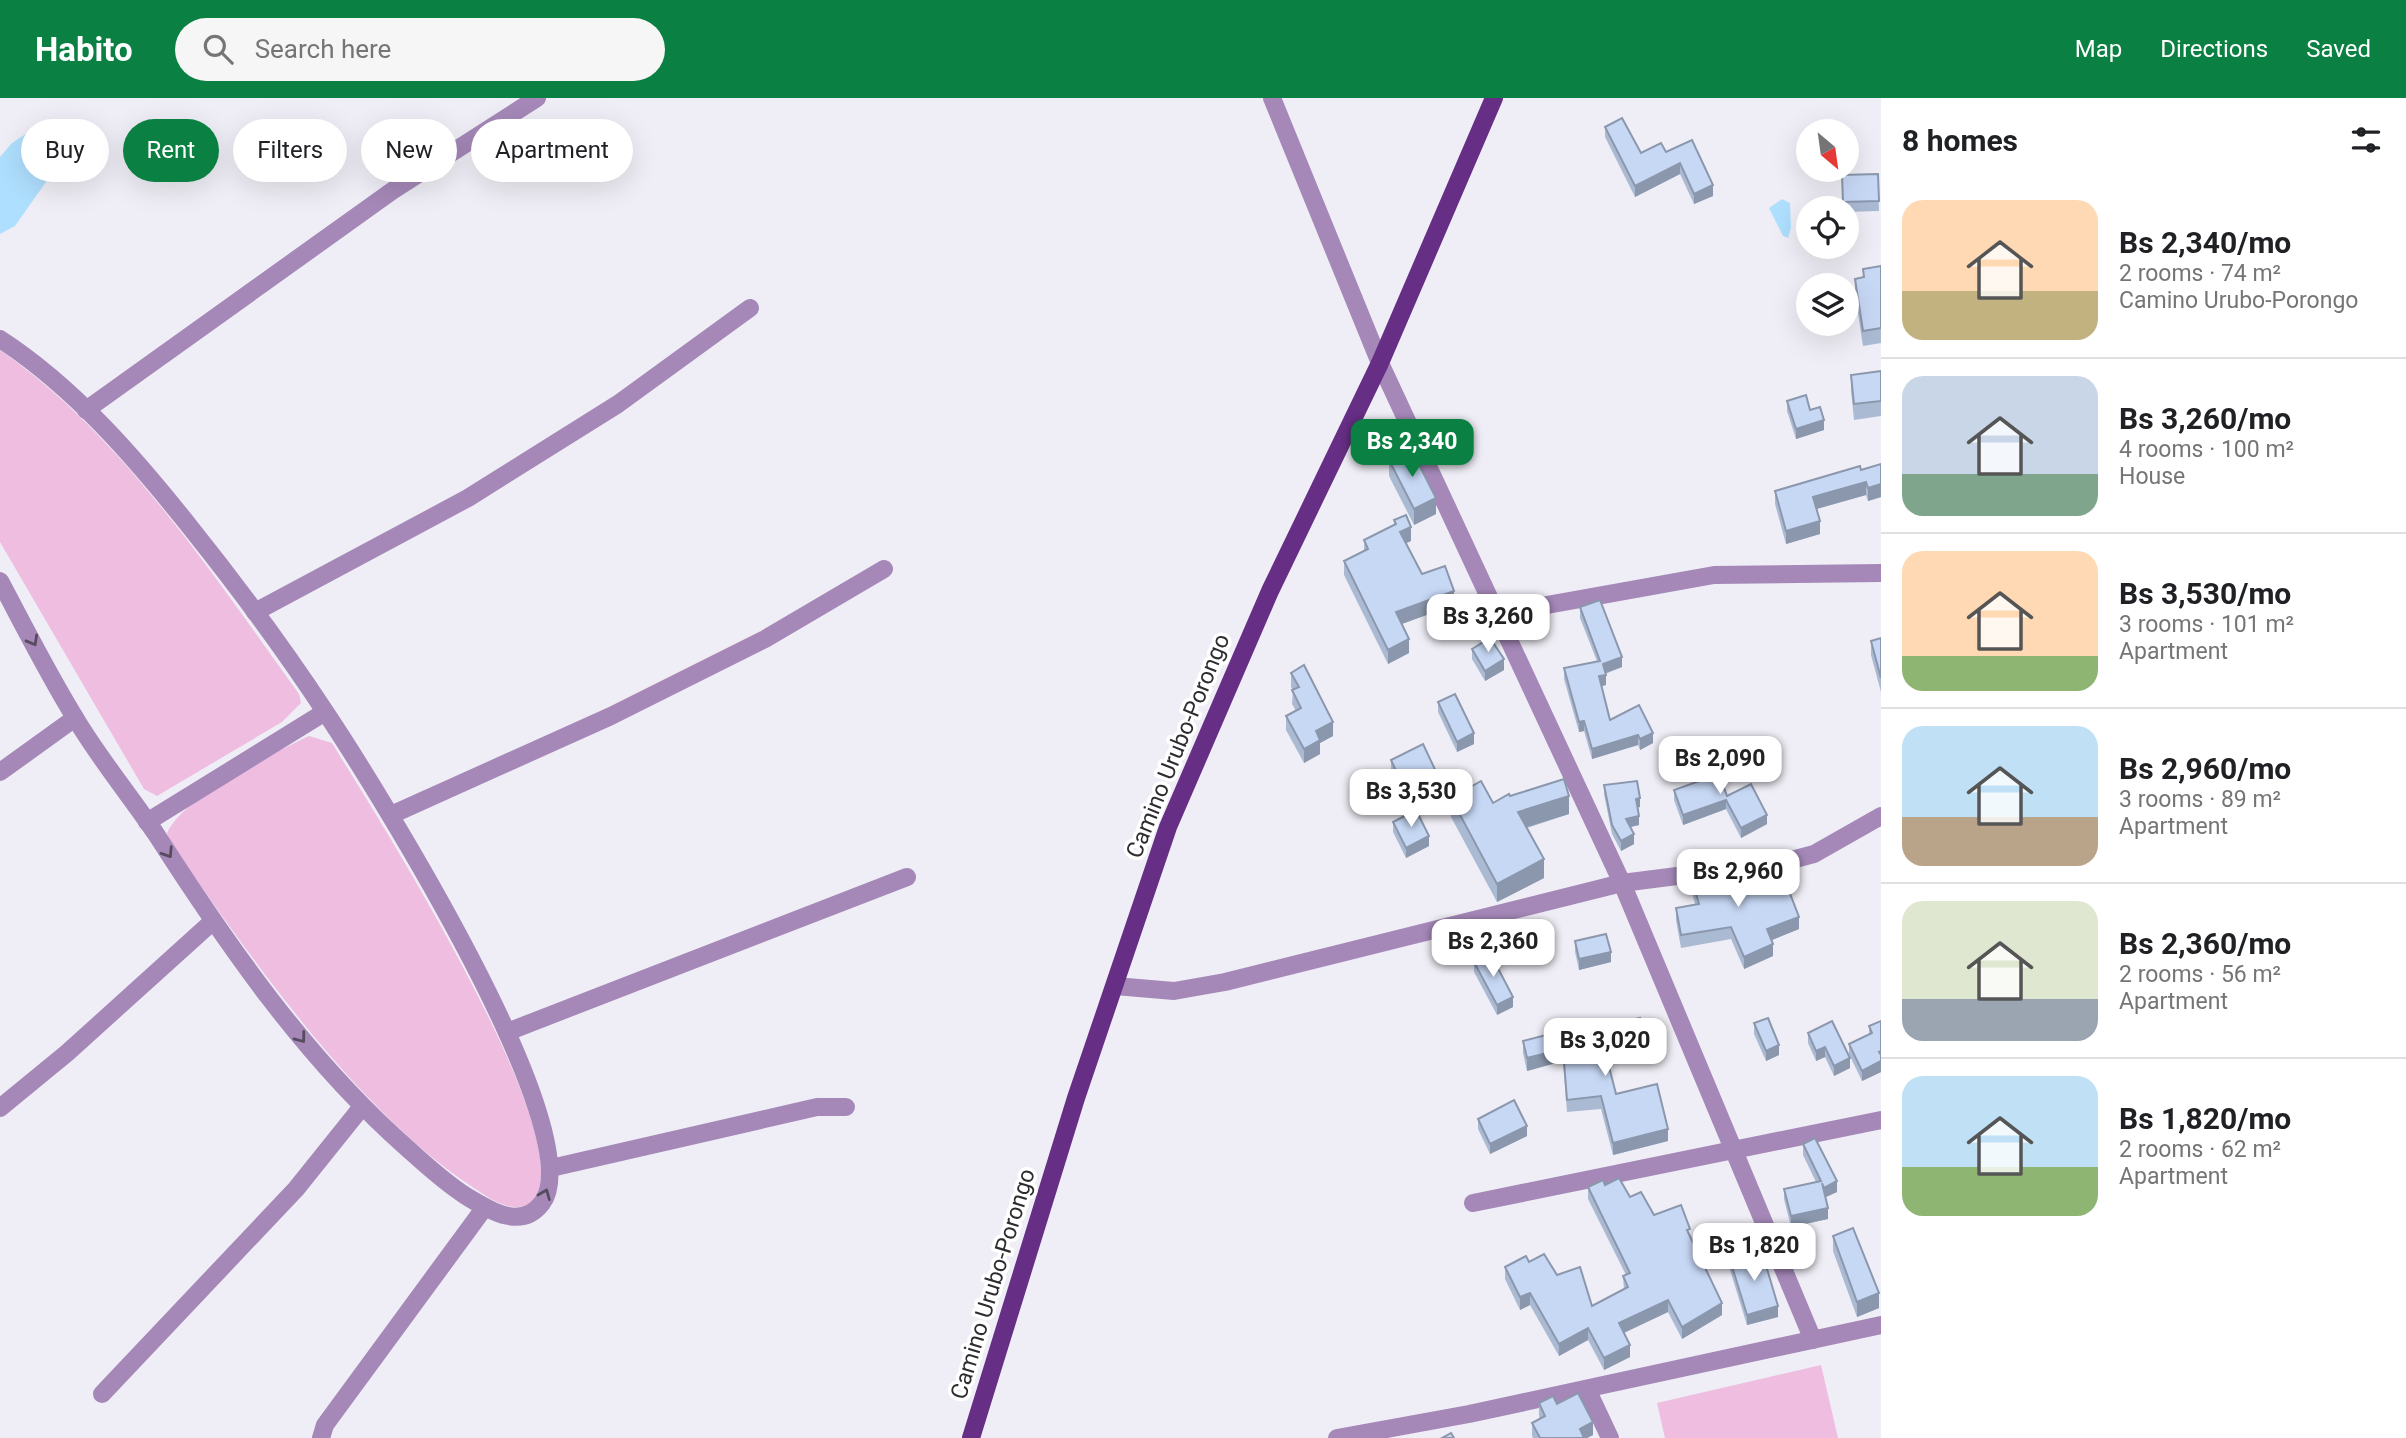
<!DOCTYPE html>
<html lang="en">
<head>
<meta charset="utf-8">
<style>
	body { margin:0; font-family:Roboto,sans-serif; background:#f6f6f6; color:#202124; height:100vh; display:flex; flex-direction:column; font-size:26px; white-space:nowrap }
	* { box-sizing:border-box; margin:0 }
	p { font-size:23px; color:#757577 }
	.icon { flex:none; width:38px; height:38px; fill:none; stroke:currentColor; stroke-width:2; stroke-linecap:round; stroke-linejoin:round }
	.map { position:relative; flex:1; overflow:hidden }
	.drawer { display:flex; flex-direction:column; background:#fff; width:525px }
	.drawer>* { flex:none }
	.guide { position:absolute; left:21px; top:21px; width:665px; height:63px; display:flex; gap:14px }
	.needle { width:46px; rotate:151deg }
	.tools { position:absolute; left:1796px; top:21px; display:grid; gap:14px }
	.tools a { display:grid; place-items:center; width:63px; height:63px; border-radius:50%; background:#fff; box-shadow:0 7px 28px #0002; font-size:35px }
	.price { position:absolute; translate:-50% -60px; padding:0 16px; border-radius:14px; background:#fff; color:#222; font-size:23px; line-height:46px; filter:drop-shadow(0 2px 4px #0008) }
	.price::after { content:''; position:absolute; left:50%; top:42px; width:21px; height:16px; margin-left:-10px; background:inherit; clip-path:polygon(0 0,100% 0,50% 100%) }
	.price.active { background:#0b8043; color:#fff }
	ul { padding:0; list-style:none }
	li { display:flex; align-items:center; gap:21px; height:175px; padding:0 21px }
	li+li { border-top:2px solid #e0e0e0 }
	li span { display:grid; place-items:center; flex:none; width:196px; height:140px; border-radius:21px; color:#555 }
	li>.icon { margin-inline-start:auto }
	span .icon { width:84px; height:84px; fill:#fffc; stroke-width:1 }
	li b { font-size:30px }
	h2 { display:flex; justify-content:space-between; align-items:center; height:84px; padding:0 21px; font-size:30px }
	.chip { padding:0 24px; border-radius:32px; background:#fff; box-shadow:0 7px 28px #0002; font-size:24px; line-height:63px }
	.chip.active { background:#0b8043; color:#fff }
	header { display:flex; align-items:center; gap:42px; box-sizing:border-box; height:98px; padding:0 35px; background:#0b8043; color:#fff }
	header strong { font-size:33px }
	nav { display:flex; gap:38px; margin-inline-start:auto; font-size:24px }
	.search { width:490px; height:63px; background:#f6f6f6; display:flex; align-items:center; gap:18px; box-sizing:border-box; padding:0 24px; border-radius:38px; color:#757577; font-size:26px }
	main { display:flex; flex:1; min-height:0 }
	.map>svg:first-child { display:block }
	.green { fill:#eebde0 }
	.water { fill:#afdffe }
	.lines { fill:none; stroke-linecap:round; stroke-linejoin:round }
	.minor { stroke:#a588b8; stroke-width:18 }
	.major { stroke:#662e84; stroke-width:18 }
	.wall { fill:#abbad3 }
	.shaded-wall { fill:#8b97ac }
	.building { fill:#c7d8f5; stroke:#8b97ac; stroke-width:2 }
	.oneway { stroke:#574c5f }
	.labels { text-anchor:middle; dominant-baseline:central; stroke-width:7; stroke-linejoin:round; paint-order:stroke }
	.street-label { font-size:23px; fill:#2d2c2f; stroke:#fff }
</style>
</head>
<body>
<header>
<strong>Habito</strong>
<div class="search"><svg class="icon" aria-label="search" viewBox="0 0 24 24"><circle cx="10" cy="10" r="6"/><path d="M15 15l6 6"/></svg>Search here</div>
<nav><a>Map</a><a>Directions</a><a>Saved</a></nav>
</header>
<main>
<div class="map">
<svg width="1881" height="1340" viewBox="0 0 1881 1340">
	<rect width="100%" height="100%" fill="#efeef6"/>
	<g class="green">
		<path d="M 0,252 C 122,337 213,477 299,596 L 301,605 L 282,624 L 157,698 L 144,691 L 0,444 Z"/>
		<path d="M 309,638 L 332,645 C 368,704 591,1053 531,1104 C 514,1118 489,1100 474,1090 C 357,1014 251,859 171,746 L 167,735 C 184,698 272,656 309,638 Z"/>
		<polygon points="1821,1267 1838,1340 1665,1340 1657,1305"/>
	</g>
	<g class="water">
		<polygon points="47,22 63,25 72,32 74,44 15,128 0,136 0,59 12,45"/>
		<polygon points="1782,101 1790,105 1791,130 1788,140 1783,138 1769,110"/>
	</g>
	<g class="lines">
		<g class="minor">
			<polyline points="1272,0 1380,265 1622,785 1813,1242"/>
			<path d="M 0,241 C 74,289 136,361 190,429 C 238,489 284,551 326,615 C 372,684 594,1037 542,1105 C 521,1133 489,1112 466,1098 C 444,1084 426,1067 407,1050 C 306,961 228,848 156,736 C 129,696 98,659 74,618 C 47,574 24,528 0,483"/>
			<polyline points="86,312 392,93 537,0"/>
			<polyline points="255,514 468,400 618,306 750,210"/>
			<polyline points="1497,516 1714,477 1881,475"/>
			<polyline points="0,674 75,620"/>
			<polyline points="391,717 611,618 765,541 884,471"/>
			<polyline points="147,724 325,614"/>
			<polyline points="1115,888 1174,893 1225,884 1622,785 1780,765 1814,756 1881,718"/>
			<polyline points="507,934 907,779"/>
			<polyline points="0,1010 67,955 212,824"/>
			<polyline points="551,1070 817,1009 846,1009"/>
			<polyline points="1473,1105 1881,1022"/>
			<polyline points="1587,1291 1610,1340"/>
			<polyline points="102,1296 296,1091 361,1010"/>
			<polyline points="321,1340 325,1327 485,1109"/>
			<polyline points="1337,1340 1469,1316 1881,1227"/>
		</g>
		<polyline class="major" points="971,1340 1076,1000 1168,729 1270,493 1380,265 1494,0"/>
	</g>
	<g class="wall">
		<polygon points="1605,29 1641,55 1666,54 1692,42 1713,98 1694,106 1680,76 1635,99 1605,39"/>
		<polygon points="1878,76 1879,113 1846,114 1846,110 1843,110 1842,77"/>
		<polygon points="1881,168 1881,245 1863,248 1855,196 1855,181 1863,179 1863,171"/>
		<polygon points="1881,273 1881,318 1854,322 1851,292 1851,277"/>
		<polygon points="1787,303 1824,332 1796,341 1787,313"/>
		<polygon points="1389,362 1436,416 1414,427 1389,378"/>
		<polygon points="1881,366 1881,399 1868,403 1866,397 1816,411 1820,436 1786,446 1775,406 1775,393 1861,372"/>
		<polygon points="1394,422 1411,443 1406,445 1422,476 1454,507 1402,526 1409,555 1388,566 1344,477 1344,463 1364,453 1364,442 1394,427"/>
		<polygon points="1580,509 1622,569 1605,576 1606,587 1601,588 1610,622 1653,645 1640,652 1638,647 1592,661 1584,633 1579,634 1564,581 1564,570 1597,563 1580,520"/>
		<polygon points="1881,540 1881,594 1871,557 1871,543"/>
		<polygon points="1472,551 1504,572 1485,583 1472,561"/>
		<polygon points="1291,575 1333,638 1320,645 1320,656 1304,665 1286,632 1286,618 1296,613 1292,606 1293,592 1291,589"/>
		<polygon points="1438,604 1474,646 1457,654 1438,614"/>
		<polygon points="1391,662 1439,696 1407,711 1391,677"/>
		<polygon points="1698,664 1727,698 1767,726 1741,740 1726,711 1683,727 1674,702 1674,692 1702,682 1698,673"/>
		<polygon points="1604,687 1640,709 1638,709 1639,727 1630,729 1634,746 1621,753 1612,736 1604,696"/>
		<polygon points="1510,698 1569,716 1527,730 1544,780 1497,804 1451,719 1451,700 1493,705"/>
		<polygon points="1393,724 1429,748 1406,760 1393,734"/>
		<polygon points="1691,778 1711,778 1750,793 1799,831 1772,842 1773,858 1744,871 1731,841 1681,850 1676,822 1676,810 1695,806 1691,790"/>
		<polygon points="1575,843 1611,864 1579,872 1575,854"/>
		<polygon points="1474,864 1513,909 1497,917 1474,874"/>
		<polygon points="1881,923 1881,974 1862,983 1849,956 1849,946 1869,937 1869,928"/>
		<polygon points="1754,925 1779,957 1766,963 1754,936"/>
		<polygon points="1609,927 1645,956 1608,964 1616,996 1668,1043 1613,1057 1601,1011 1567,1014 1563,963 1527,973 1523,955 1523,943 1586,944 1609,938"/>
		<polygon points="1808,935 1850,970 1834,978 1825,959 1816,963 1808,945"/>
		<polygon points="1478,1021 1527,1038 1490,1056 1478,1031"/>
		<polygon points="1803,1046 1837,1094 1825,1099 1828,1121 1791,1129 1784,1101 1784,1091 1816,1084 1803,1057"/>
		<polygon points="1605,1087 1630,1099 1654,1117 1690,1139 1722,1217 1682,1241 1668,1214 1624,1235 1630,1259 1604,1272 1588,1242 1559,1258 1530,1207 1520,1212 1505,1181 1505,1169 1529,1164 1557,1177 1592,1208 1624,1192 1623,1178 1626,1177 1588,1101 1588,1089"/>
		<polygon points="1833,1138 1879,1210 1857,1219 1833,1153"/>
		<polygon points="1730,1162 1778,1219 1747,1227 1730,1172"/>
		<polygon points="1539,1305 1557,1306 1593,1337 1587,1340 1533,1340 1532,1338 1532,1325 1540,1321 1539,1318"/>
	</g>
	<g class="shaded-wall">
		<polygon points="1680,65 1680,76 1635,99 1635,88"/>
		<polygon points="1713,87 1713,98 1694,106 1694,96"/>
		<polygon points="1824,322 1824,332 1796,341 1796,331"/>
		<polygon points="1866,384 1866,397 1813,412 1813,399"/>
		<polygon points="1881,386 1881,399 1868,403 1868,390"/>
		<polygon points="1436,400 1436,416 1414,427 1414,411"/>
		<polygon points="1820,423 1820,436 1786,446 1786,433"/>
		<polygon points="1411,429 1411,443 1400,448 1400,434"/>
		<polygon points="1454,493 1454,507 1396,528 1396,514"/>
		<polygon points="1409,541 1409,555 1388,566 1388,552"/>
		<polygon points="1622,559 1622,569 1603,576 1603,566"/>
		<polygon points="1504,561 1504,572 1485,583 1485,573"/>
		<polygon points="1606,577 1606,587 1599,589 1599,578"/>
		<polygon points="1584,623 1584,633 1579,634 1579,624"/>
		<polygon points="1333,624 1333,638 1320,645 1320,656 1304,665 1304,651 1316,633"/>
		<polygon points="1474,635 1474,646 1457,654 1457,644"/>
		<polygon points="1653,635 1653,645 1640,652 1640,641"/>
		<polygon points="1638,637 1638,647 1592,661 1592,651"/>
		<polygon points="1439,680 1439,696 1407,711 1407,696"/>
		<polygon points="1569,698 1569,716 1518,732 1518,714"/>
		<polygon points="1640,700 1640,709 1636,710 1636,701"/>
		<polygon points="1726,702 1726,711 1683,727 1683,717"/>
		<polygon points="1767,717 1767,726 1741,740 1741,730"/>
		<polygon points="1639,718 1639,727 1626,730 1626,721"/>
		<polygon points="1634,736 1634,746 1621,753 1621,743"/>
		<polygon points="1429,738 1429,748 1406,760 1406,750"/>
		<polygon points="1544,761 1544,780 1497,804 1497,786"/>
		<polygon points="1799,819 1799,831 1767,844 1767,831"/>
		<polygon points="1773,846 1773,858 1744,871 1744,859"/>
		<polygon points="1611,854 1611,864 1579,872 1579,861"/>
		<polygon points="1513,899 1513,909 1497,917 1497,907"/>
		<polygon points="1645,944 1645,956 1605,965 1605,953"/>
		<polygon points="1779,947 1779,957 1766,963 1766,953"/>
		<polygon points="1825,949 1825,959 1816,963 1816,953"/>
		<polygon points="1563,951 1563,963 1527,973 1527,960"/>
		<polygon points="1850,960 1850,970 1834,978 1834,968"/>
		<polygon points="1881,963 1881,974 1862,983 1862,973"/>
		<polygon points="1527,1028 1527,1038 1490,1056 1490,1046"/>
		<polygon points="1668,1031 1668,1043 1613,1057 1613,1045"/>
		<polygon points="1837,1083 1837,1094 1824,1100 1824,1090"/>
		<polygon points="1828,1110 1828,1121 1791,1129 1791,1118"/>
		<polygon points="1530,1195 1530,1207 1520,1212 1520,1199"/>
		<polygon points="1879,1195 1879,1210 1857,1219 1857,1204"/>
		<polygon points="1668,1202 1668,1214 1619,1237 1619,1225"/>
		<polygon points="1722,1205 1722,1217 1682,1241 1682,1229"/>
		<polygon points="1778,1208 1778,1219 1747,1227 1747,1217"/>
		<polygon points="1588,1230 1588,1242 1559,1258 1559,1246"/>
		<polygon points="1630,1247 1630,1259 1604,1272 1604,1260"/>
		<polygon points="1593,1324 1593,1337 1587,1340 1580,1340 1580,1331"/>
	</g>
	<g class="building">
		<polygon points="1622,20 1641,55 1661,45 1666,54 1692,42 1713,87 1694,96 1680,65 1635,88 1605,29"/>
		<polygon points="1878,76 1879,103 1843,104 1842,77"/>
		<polygon points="1881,168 1881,230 1863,233 1855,181 1864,179 1863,171"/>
		<polygon points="1881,273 1881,303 1854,306 1851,277"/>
		<polygon points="1806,297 1810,312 1820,309 1824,322 1796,331 1787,303"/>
		<polygon points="1411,351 1436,400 1414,411 1389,362"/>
		<polygon points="1881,366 1881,386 1868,390 1866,384 1813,399 1820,423 1786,433 1775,393 1860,368 1861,372"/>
		<polygon points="1406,417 1411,429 1400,434 1422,476 1445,468 1454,493 1396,514 1409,541 1388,552 1344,463 1368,451 1364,442 1396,426 1394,422"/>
		<polygon points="1600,502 1622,559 1603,566 1606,577 1599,578 1610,622 1639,607 1653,635 1640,641 1638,637 1592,651 1584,623 1579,624 1564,570 1600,563 1580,509"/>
		<polygon points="1490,540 1504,561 1485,573 1472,551"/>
		<polygon points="1881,540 1881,580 1871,543"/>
		<polygon points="1304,567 1333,624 1316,633 1320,642 1304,651 1286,618 1301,610 1292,592 1299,589 1291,575"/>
		<polygon points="1455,596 1474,635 1457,644 1438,604"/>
		<polygon points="1423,646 1439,680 1407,696 1391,662"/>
		<polygon points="1713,659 1727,698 1751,686 1767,717 1741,730 1726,702 1683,717 1674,692 1705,681 1698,664"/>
		<polygon points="1564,681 1569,698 1518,714 1544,761 1497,786 1451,700 1481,683 1493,705 1509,696 1510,698"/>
		<polygon points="1637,683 1640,700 1636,701 1639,718 1626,721 1634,736 1621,743 1612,727 1604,687"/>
		<polygon points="1416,712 1429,738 1406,750 1393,724"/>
		<polygon points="1739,769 1750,793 1784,780 1799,819 1767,831 1773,846 1744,859 1731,829 1681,837 1676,810 1699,806 1691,778 1709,773 1711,778"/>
		<polygon points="1606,836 1611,854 1579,861 1575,843"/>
		<polygon points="1490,855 1513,899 1497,907 1474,864"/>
		<polygon points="1640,920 1645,944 1605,953 1616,996 1657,986 1668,1031 1613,1045 1601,998 1567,1002 1563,951 1527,960 1523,943 1581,928 1586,944 1611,938 1609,927"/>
		<polygon points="1768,920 1779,947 1766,953 1754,925"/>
		<polygon points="1832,923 1850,960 1834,968 1825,949 1816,953 1808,935"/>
		<polygon points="1881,923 1881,953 1879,954 1881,957 1881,963 1862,973 1849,946 1872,935 1869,928"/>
		<polygon points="1514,1002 1527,1028 1490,1046 1478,1021"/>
		<polygon points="1815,1040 1837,1083 1824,1090 1822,1085 1828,1110 1791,1118 1784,1091 1821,1083 1803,1046"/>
		<polygon points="1619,1080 1630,1099 1641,1094 1654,1117 1681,1107 1690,1131 1687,1132 1722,1205 1682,1229 1668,1202 1619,1225 1630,1247 1604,1260 1588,1230 1559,1246 1530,1195 1520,1199 1505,1169 1526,1158 1529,1164 1544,1156 1557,1177 1580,1169 1592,1208 1628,1189 1623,1178 1630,1175 1588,1089 1603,1082 1605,1087"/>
		<polygon points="1853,1130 1879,1195 1857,1204 1833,1138"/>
		<polygon points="1762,1154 1778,1208 1747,1217 1730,1162"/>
		<polygon points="1578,1295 1593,1324 1580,1331 1584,1340 1540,1340 1532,1325 1545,1318 1539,1305 1553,1298 1557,1306"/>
		<polygon points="1451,1335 1454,1340 1442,1340"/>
	</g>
	<defs><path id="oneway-chevron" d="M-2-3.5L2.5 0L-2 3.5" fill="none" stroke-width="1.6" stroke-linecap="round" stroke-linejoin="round" transform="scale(1.75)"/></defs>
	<g class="oneway">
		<use href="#oneway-chevron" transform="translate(33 543) rotate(61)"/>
		<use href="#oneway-chevron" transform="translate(168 755) rotate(57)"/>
		<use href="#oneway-chevron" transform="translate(301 940) rotate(53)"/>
		<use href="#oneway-chevron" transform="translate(545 1096) rotate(-68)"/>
	</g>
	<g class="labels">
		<g class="street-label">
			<text transform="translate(1178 648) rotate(-68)">Camino Urubo-Porongo</text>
			<text transform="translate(993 1186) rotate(-73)">Camino Urubo-Porongo</text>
		</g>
	</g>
</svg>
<div class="tools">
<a><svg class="needle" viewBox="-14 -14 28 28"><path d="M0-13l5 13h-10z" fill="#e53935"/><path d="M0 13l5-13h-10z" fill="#757577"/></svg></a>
<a><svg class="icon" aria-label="locate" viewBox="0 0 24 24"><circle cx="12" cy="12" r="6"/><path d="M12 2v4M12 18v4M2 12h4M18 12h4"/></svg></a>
<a><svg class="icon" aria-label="layers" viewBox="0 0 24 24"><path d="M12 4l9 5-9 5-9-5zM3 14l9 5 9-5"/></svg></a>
</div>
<b class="price active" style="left:1412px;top:381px">Bs 2,340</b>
<b class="price" style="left:1488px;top:556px">Bs 3,260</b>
<b class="price" style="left:1720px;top:698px">Bs 2,090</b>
<b class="price" style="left:1411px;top:731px">Bs 3,530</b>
<b class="price" style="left:1738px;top:811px">Bs 2,960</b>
<b class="price" style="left:1493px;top:881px">Bs 2,360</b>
<b class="price" style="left:1605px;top:980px">Bs 3,020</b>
<b class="price" style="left:1754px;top:1185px">Bs 1,820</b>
<div class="guide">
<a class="chip">Buy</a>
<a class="chip active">Rent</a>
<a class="chip">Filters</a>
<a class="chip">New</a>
<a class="chip">Apartment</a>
</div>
</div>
<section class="drawer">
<h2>8 homes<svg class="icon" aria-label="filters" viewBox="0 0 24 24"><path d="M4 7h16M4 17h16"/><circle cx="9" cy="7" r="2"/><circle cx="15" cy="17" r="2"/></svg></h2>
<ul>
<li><span style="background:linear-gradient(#ffd9b3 65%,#c2b280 0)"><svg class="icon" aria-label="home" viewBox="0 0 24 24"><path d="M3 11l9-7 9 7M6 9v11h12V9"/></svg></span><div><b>Bs 2,340/mo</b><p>2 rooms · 74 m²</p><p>Camino Urubo-Porongo</p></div></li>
<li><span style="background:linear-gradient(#c9d6e8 70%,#7fa58c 0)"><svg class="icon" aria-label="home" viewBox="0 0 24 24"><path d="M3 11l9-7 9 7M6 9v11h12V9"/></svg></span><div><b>Bs 3,260/mo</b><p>4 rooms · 100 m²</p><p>House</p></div></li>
<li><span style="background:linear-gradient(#ffd9b3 75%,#8fb573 0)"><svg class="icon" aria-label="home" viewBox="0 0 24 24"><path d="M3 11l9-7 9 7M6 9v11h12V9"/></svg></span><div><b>Bs 3,530/mo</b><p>3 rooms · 101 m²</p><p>Apartment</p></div></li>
<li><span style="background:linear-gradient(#bfe0f5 65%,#b9a48a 0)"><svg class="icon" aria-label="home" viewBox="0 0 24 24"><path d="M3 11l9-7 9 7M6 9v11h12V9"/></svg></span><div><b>Bs 2,960/mo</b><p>3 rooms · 89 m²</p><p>Apartment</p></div></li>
<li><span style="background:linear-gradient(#dfe7d0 70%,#9aa5b1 0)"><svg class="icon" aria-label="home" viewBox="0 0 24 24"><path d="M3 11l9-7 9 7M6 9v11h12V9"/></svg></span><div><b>Bs 2,360/mo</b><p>2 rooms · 56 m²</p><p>Apartment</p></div></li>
<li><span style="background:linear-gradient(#bfe0f5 65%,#8fb573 0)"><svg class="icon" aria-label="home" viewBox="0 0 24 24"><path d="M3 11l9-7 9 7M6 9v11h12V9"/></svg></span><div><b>Bs 1,820/mo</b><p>2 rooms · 62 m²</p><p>Apartment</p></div></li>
</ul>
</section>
</main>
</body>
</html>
